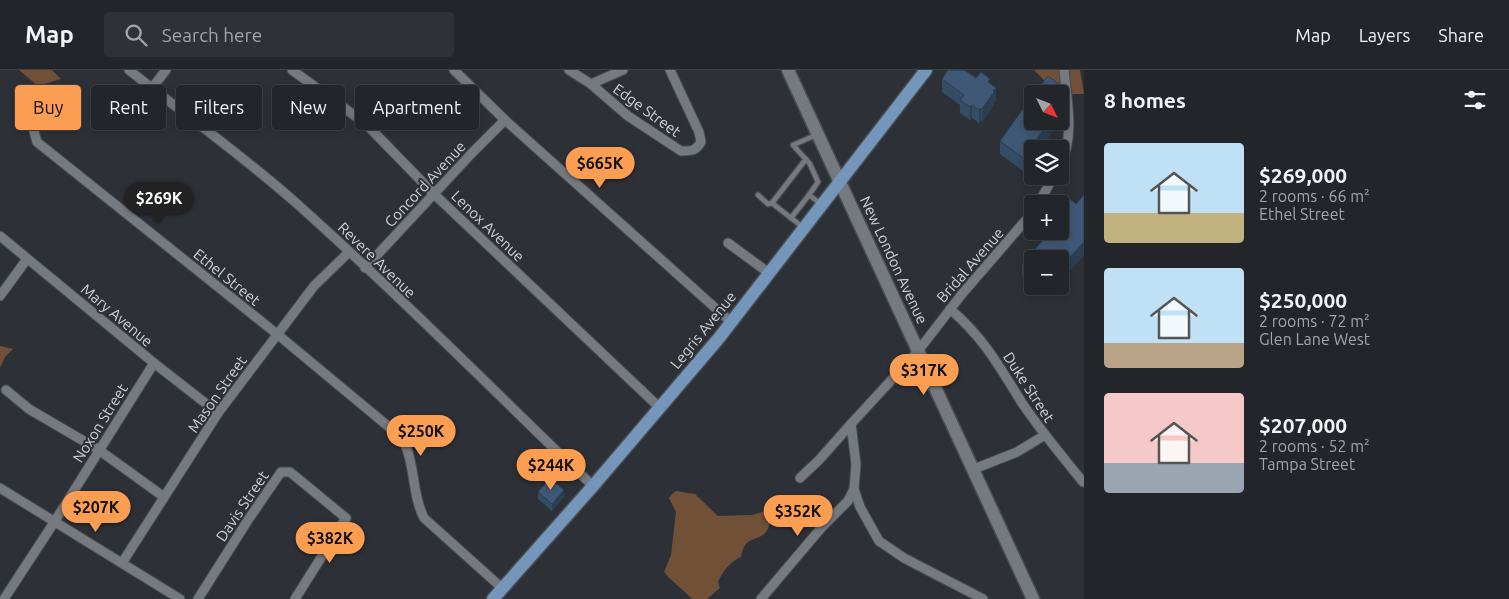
<!DOCTYPE html>
<html lang="en">
<head>
<meta charset="utf-8">
<style>
	body { margin:0; font-family:Ubuntu,sans-serif; background:#2e3135; color:#f1f3f6; height:100vh; display:flex; flex-direction:column; font-size:19px; white-space:nowrap }
	* { box-sizing:border-box; margin:0 }
	p { font-size:16px; color:#a2a5a8 }
	.icon { flex:none; width:28px; height:28px; fill:none; stroke:currentColor; stroke-width:2; stroke-linecap:round; stroke-linejoin:round }
	.map { position:relative; flex:1; overflow:hidden }
	.details { display:flex; flex-direction:column; background:#222529; width:425px }
	.details>* { flex:none }
	.banner { position:absolute; left:15px; top:15px; width:475px; height:45px; display:flex; gap:10px }
	.needle { width:32px; rotate:132deg }
	.buttons { position:absolute; left:1024px; top:15px; display:grid; gap:10px }
	.buttons a { display:grid; place-items:center; width:45px; height:45px; border-radius:5px; background:#222529; box-shadow:0 2px 8px #0003,0 0 0 1px #3f4246; font-size:25px }
	.price { position:absolute; translate:-50% -42px; padding:0 11px; border-radius:18px; background:#fc9e52; color:#111; font-size:16px; line-height:32px; filter:drop-shadow(0 1px 2px #0008) }
	.price::after { content:''; position:absolute; left:50%; top:30px; width:15px; height:11px; margin-left:-8px; background:inherit; clip-path:polygon(0 0,100% 0,50% 100%) }
	.price.active { background:#222; color:#fff }
	ul { padding:0; list-style:none }
	li { display:flex; align-items:center; gap:15px; height:125px; padding:0 20px }
	li span { display:grid; place-items:center; flex:none; width:140px; height:100px; border-radius:5px; color:#555 }
	li>.icon { margin-inline-start:auto }
	span .icon { width:60px; height:60px; fill:#fffc; stroke-width:1 }
	li b { font-size:21px }
	h2 { display:flex; justify-content:space-between; align-items:center; height:60px; padding:0 20px; font-size:21px }
	.chip { padding:0 18px; border-radius:5px; background:#222529; box-shadow:0 2px 8px #0003,0 0 0 1px #3f4246; font-size:18px; line-height:45px }
	.chip.active { background:#fc9e52; color:#111 }
	header { display:flex; align-items:center; gap:30px; box-sizing:border-box; height:70px; padding:0 25px; background:#222529; border-bottom:1px solid #3f4246 }
	header strong { font-size:24px }
	nav { display:flex; gap:28px; margin-inline-start:auto; font-size:18px }
	.search { width:350px; height:45px; background:#2e3135; display:flex; align-items:center; gap:12px; box-sizing:border-box; padding:0 18px; border-radius:5px; color:#a2a5a8; font-size:19px }
	main { display:flex; flex:1; min-height:0 }
	.map>svg:first-child { display:block }
	.forest { fill:#715038 }
	.lines { fill:none; stroke-linecap:round; stroke-linejoin:round }
	.lane-casing { stroke:#494d52; stroke-width:7 }
	.street-casing { stroke:#494d52; stroke-width:11 }
	.secondary-casing { stroke:#494d52; stroke-width:15 }
	.primary-casing { stroke:#494d52; stroke-width:15 }
	.lane { stroke:#757a80; stroke-width:4.5 }
	.street { stroke:#757a80; stroke-width:9 }
	.secondary { stroke:#757a80; stroke-width:12 }
	.primary { stroke:#7596bb; stroke-width:12 }
	.wall { fill:#354c65 }
	.shaded-wall { fill:#2b3e52 }
	.building { fill:#3e5875; stroke:#2b3e52 }
	.labels { text-anchor:middle; dominant-baseline:central; stroke-width:4; stroke-linejoin:round; paint-order:stroke }
	.street-label { font-size:15px; fill:#d0d2d6; stroke:#2d3137 }
</style>
</head>
<body>
<header>
<strong>Map</strong>
<div class="search"><svg class="icon" aria-label="search" viewBox="0 0 24 24"><circle cx="10" cy="10" r="6"/><path d="M15 15l6 6"/></svg>Search here</div>
<nav><a>Map</a><a>Layers</a><a>Share</a></nav>
</header>
<main>
<div class="map">
<svg width="1084" height="529" viewBox="0 0 1084 529">
	<rect width="100%" height="100%" fill="#2d3137"/>
	<g class="forest">
		<polygon points="19,0 52,0 61,9 38,16"/>
		<polygon points="1034,0 1080,0 1084,24 1072,24 1065,18 1048,19 1048,14"/>
		<polygon points="0,276 13,279 5,287 0,298"/>
		<path d="M 676,421 L 695,424 L 718,446 L 752,445 L 769,440 L 773,448 C 770,452 769,458 766,462 C 757,473 745,464 741,487 C 731,491 722,502 718,512 L 720,518 L 707,529 L 692,529 C 683,519 672,512 664,502 L 671,485 L 676,442 L 669,428 L 673,423 Z"/>
	</g>
	<g class="lines">
		<defs>
			<g id="lane">
				<polyline points="816,65 793,75 810,94 818,112 809,125 821,134"/>
				<polyline points="758,125 768,134 772,133"/>
				<polyline points="791,148 772,133 806,89"/>
				<polyline points="803,157 791,148 809,125"/>
			</g>
			<g id="street">
				<path d="M 129,0 C 184,44 242,85 295,132 C 397,223 494,321 593,416"/>
				<polyline points="292,0 365,53 434,124 660,338"/>
				<polyline points="454,0 505,50 731,252"/>
				<path d="M 569,0 L 591,14 L 628,46 L 681,81 C 691,81 696,81 701,72 L 699,62 L 670,0"/>
				<polyline points="591,14 623,0"/>
				<polyline points="152,18 166,0"/>
				<path d="M 31,51 L 37,72 L 277,264 L 401,367 C 416,391 411,423 424,448 L 502,518"/>
				<path d="M 1060,95 C 1075,67 1067,30 1064,0"/>
				<polyline points="1038,134 1054,106"/>
				<polyline points="0,166 154,293 218,343"/>
				<polyline points="728,173 769,203"/>
				<polyline points="365,198 472,83 505,50"/>
				<polyline points="0,226 27,189"/>
				<path d="M 950,239 C 984,268 999,296 1022,333 C 1041,361 1062,386 1083,412"/>
				<polyline points="6,320 29,339 99,380 164,427"/>
				<polyline points="974,399 1017,382 1045,365"/>
				<polyline points="800,408 819,390 851,354"/>
				<polyline points="0,418 180,529"/>
				<polyline points="122,493 218,343 314,216 349,182"/>
				<polyline points="4,529 55,451 154,293"/>
				<polyline points="198,529 248,450 281,402 290,402 346,448 295,529"/>
				<polyline points="761,529 822,457 848,431 854,419"/>
				<polyline points="983,529 904,488 879,471 860,437 854,419 856,394 851,354 918,281 962,224 1032,143"/>
			</g>
			<polyline id="secondary" points="788,0 1033,529"/>
			<polyline id="primary" points="493,529 593,416 719,268 926,0"/>
		</defs>
		<use href="#lane" class="lane-casing"/>
		<use href="#street" class="street-casing"/>
		<use href="#secondary" class="secondary-casing"/>
		<use href="#primary" class="primary-casing"/>
		<use href="#lane" class="lane"/>
		<use href="#street" class="street"/>
		<use href="#secondary" class="secondary"/>
		<use href="#primary" class="primary"/>
	</g>
	<g class="wall">
		<polygon points="942,9 990,14 996,31 994,32 994,35 982,52 981,50 979,53 972,48 970,50 960,43 960,35 942,22"/>
		<polygon points="1032,51 1060,51 1040,79 1032,79 1032,88 1023,101 1000,84 1000,71"/>
		<polygon points="1084,125 1084,185 1060,211 1032,189 1032,216 1022,206 1022,194 1061,150 1061,138 1076,134"/>
		<polygon points="1033,216 1055,216 1045,227"/>
		<polygon points="538,422 564,427 552,441 538,429"/>
	</g>
	<g class="shaded-wall">
		<polygon points="1060,15 1060,28 1060,24 1054,24"/>
		<polygon points="996,18 996,31 994,32 994,35 982,52 982,39"/>
		<polygon points="1062,34 1062,47 1060,51 1060,38"/>
		<polygon points="972,35 972,48 970,50 970,37"/>
		<polygon points="981,38 981,50 979,53 979,40"/>
		<polygon points="1050,51 1060,51 1040,79 1032,79 1032,88 1023,101 1023,88"/>
		<polygon points="1084,172 1084,185 1060,211 1060,198"/>
		<polygon points="1045,216 1055,216 1045,227"/>
		<polygon points="564,420 564,427 552,441 552,434"/>
	</g>
	<g class="building">
		<polygon points="948,0 964,0 976,8 981,2 990,9 988,12 996,18 993,21 994,22 982,39 981,38 979,40 972,35 970,37 960,30 964,25 942,9"/>
		<polygon points="1048,6 1060,15 1054,24 1034,24"/>
		<polygon points="1032,26 1032,51 1050,51 1023,88 1000,71"/>
		<polygon points="1060,31 1062,32 1062,34 1060,38"/>
		<polygon points="1084,125 1084,172 1060,198 1060,189 1032,189 1032,203 1022,194 1051,161 1060,161 1060,152 1067,144 1061,138 1070,129 1076,134"/>
		<polygon points="550,408 564,420 552,434 538,422"/>
	</g>
	<g class="labels">
		<g class="street-label">
			<text transform="translate(647 40) rotate(36)">Edge Street</text>
			<text transform="translate(425 114) rotate(-47)">Concord Avenue</text>
			<text transform="translate(488 156) rotate(44)">Lenox Avenue</text>
			<text transform="translate(377 190) rotate(44)">Revere Avenue</text>
			<text transform="translate(894 190) rotate(65)">New London Avenue</text>
			<text transform="translate(970 195) rotate(-49)">Bridal Avenue</text>
			<text transform="translate(227 207) rotate(39)">Ethel Street</text>
			<text transform="translate(117 245) rotate(40)">Mary Avenue</text>
			<text transform="translate(703 260) rotate(-51)">Legris Avenue</text>
			<text transform="translate(1029 317) rotate(57)">Duke Street</text>
			<text transform="translate(217 324) rotate(-55)">Mason Street</text>
			<text transform="translate(100 353) rotate(-58)">Noxon Street</text>
			<text transform="translate(242 436) rotate(-56)">Davis Street</text>
		</g>
	</g>
</svg>
<div class="buttons">
<a><svg class="needle" viewBox="-14 -14 28 28"><path d="M0-13l5 13h-10z" fill="#e53935"/><path d="M0 13l5-13h-10z" fill="#a2a5a8"/></svg></a>
<a><svg class="icon" aria-label="layers" viewBox="0 0 24 24"><path d="M12 4l9 5-9 5-9-5zM3 14l9 5 9-5"/></svg></a>
<a>+</a>
<a>−</a>
</div>
<b class="price" style="left:600px;top:119px">$665K</b>
<b class="price active" style="left:159px;top:154px">$269K</b>
<b class="price" style="left:924px;top:326px">$317K</b>
<b class="price" style="left:421px;top:387px">$250K</b>
<b class="price" style="left:551px;top:421px">$244K</b>
<b class="price" style="left:96px;top:463px">$207K</b>
<b class="price" style="left:798px;top:467px">$352K</b>
<b class="price" style="left:330px;top:494px">$382K</b>
<div class="banner">
<a class="chip active">Buy</a>
<a class="chip">Rent</a>
<a class="chip">Filters</a>
<a class="chip">New</a>
<a class="chip">Apartment</a>
</div>
</div>
<section class="details">
<h2>8 homes<svg class="icon" aria-label="filters" viewBox="0 0 24 24"><path d="M4 7h16M4 17h16"/><circle cx="9" cy="7" r="2"/><circle cx="15" cy="17" r="2"/></svg></h2>
<ul>
<li><span style="background:linear-gradient(#bfe0f5 70%,#c2b280 0)"><svg class="icon" aria-label="home" viewBox="0 0 24 24"><path d="M3 11l9-7 9 7M6 9v11h12V9"/></svg></span><div><b>$269,000</b><p>2 rooms · 66 m²</p><p>Ethel Street</p></div></li>
<li><span style="background:linear-gradient(#bfe0f5 75%,#b9a48a 0)"><svg class="icon" aria-label="home" viewBox="0 0 24 24"><path d="M3 11l9-7 9 7M6 9v11h12V9"/></svg></span><div><b>$250,000</b><p>2 rooms · 72 m²</p><p>Glen Lane West</p></div></li>
<li><span style="background:linear-gradient(#f6c9c9 70%,#9aa5b1 0)"><svg class="icon" aria-label="home" viewBox="0 0 24 24"><path d="M3 11l9-7 9 7M6 9v11h12V9"/></svg></span><div><b>$207,000</b><p>2 rooms · 52 m²</p><p>Tampa Street</p></div></li>
</ul>
</section>
</main>
</body>
</html>
